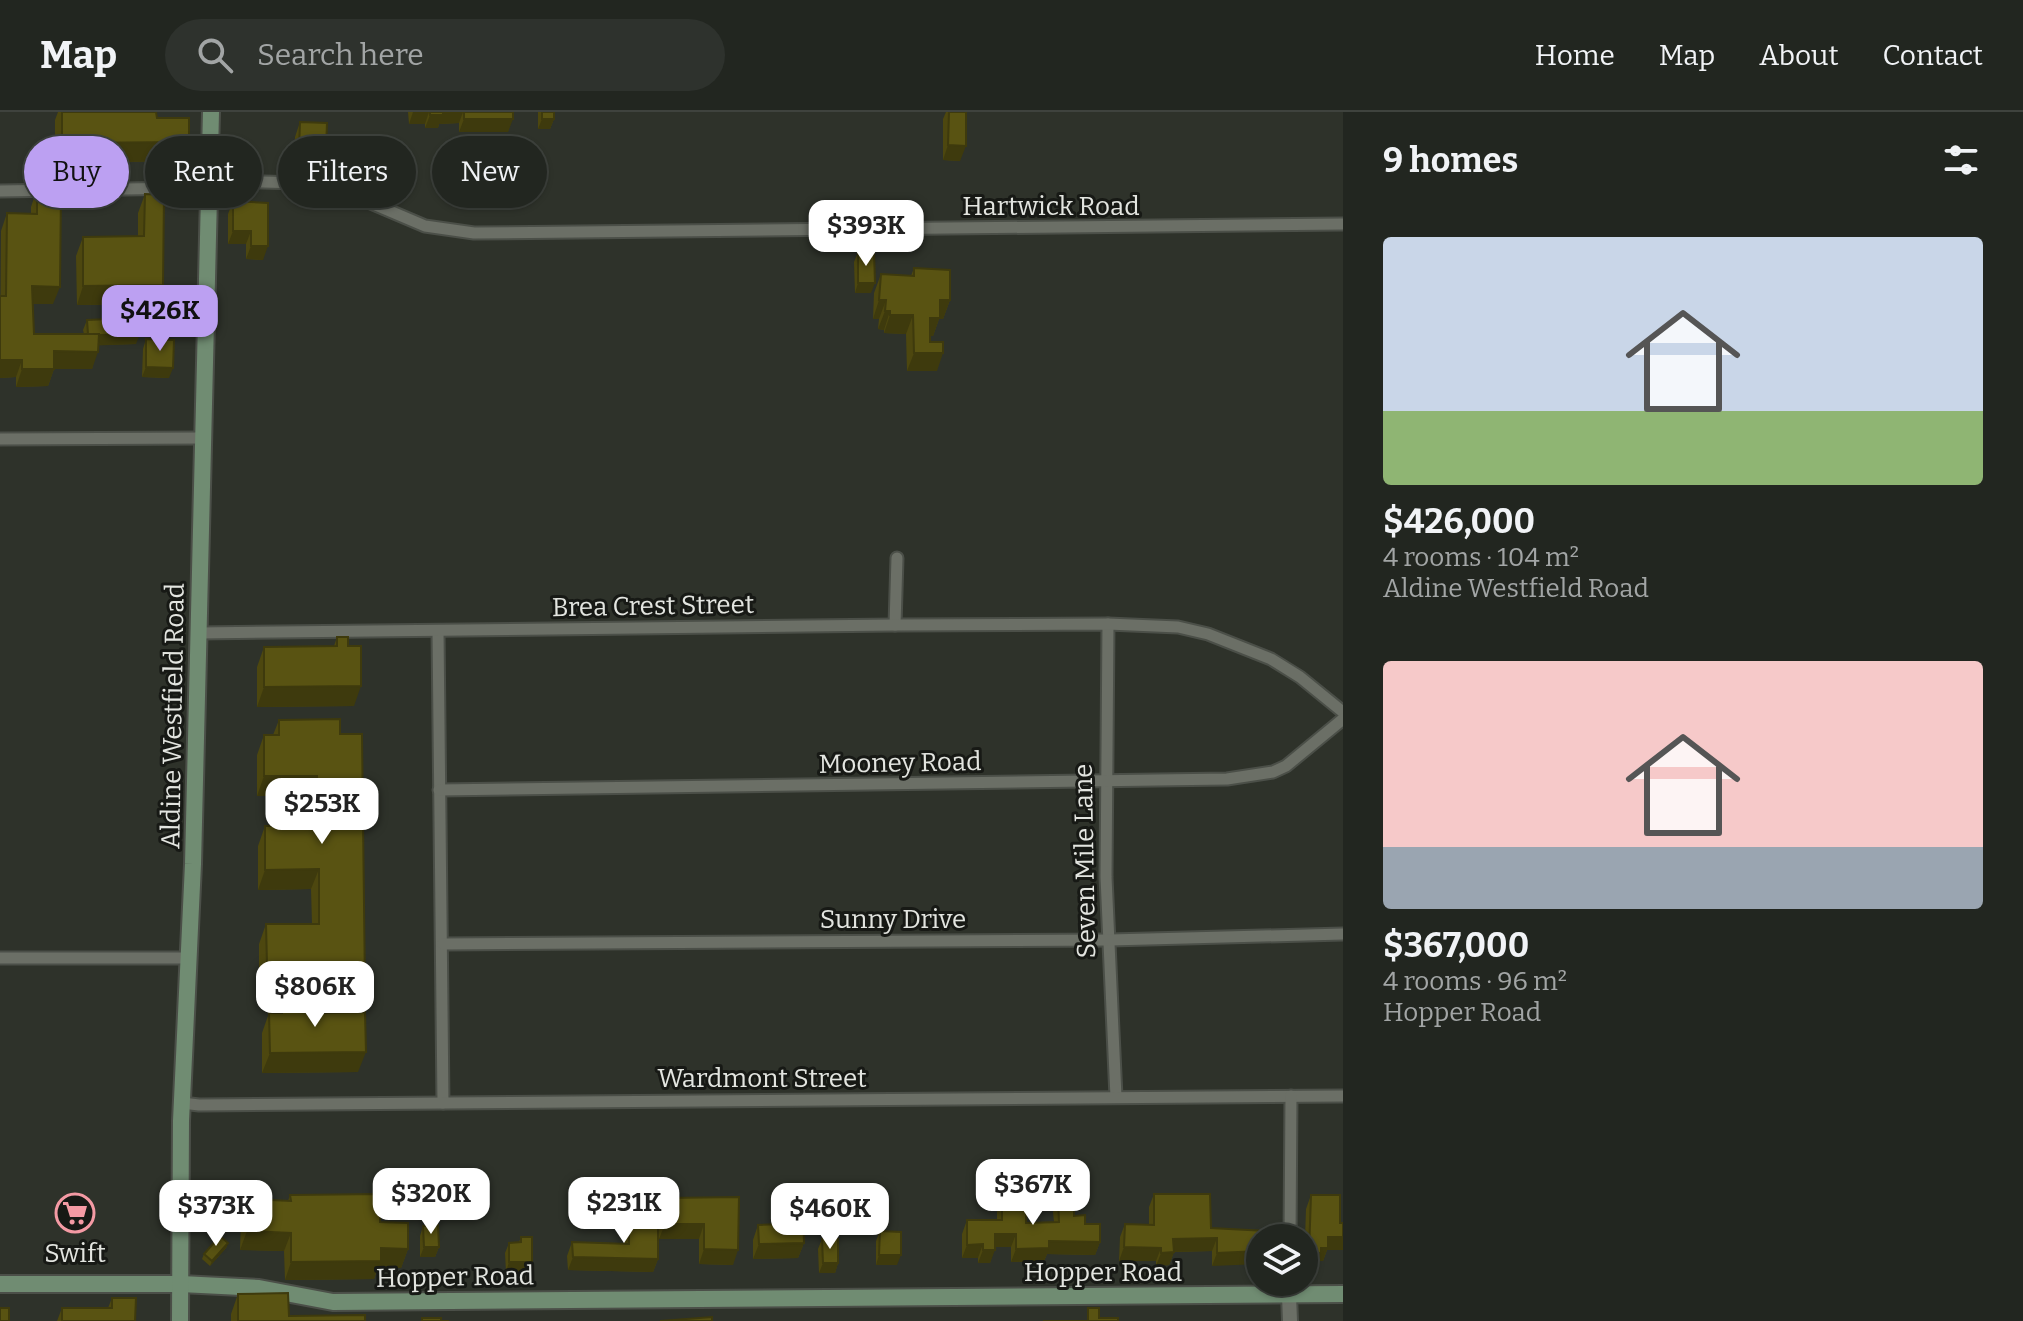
<!DOCTYPE html>
<html lang="en">
<head>
<meta charset="utf-8">
<style>
	body { margin:0; font-family:Bitter,serif; background:#2e322d; color:#f1f3f6; height:100vh; display:flex; flex-direction:column; font-size:30px; white-space:nowrap }
	* { box-sizing:border-box; margin:0 }
	p { font-size:26px; color:#a2a5a5 }
	.icon { flex:none; width:44px; height:44px; fill:none; stroke:currentColor; stroke-width:2; stroke-linecap:round; stroke-linejoin:round }
	.map { position:relative; flex:1; overflow:hidden }
	.sheet { display:flex; flex-direction:column; background:#222620; width:680px }
	.sheet>* { flex:none }
	.hud { position:absolute; left:24px; top:24px; width:760px; height:72px; display:flex; gap:16px }
	.tools { position:absolute; left:1246px; top:1112px; display:grid; gap:16px }
	.tools a { display:grid; place-items:center; width:72px; height:72px; border-radius:50%; background:#222620; box-shadow:0 2px 6px #0004,0 0 0 2px #3f433e; font-size:40px }
	.price { position:absolute; translate:-50% -68px; padding:0 18px; border-radius:16px; background:#fff; color:#222; font-size:26px; line-height:52px; filter:drop-shadow(0 2px 4px #0008) }
	.price::after { content:''; position:absolute; left:50%; top:48px; width:24px; height:18px; margin-left:-12px; background:inherit; clip-path:polygon(0 0,100% 0,50% 100%) }
	.price.active { background:#bca0f2; color:#111 }
	ul { padding:0; list-style:none }
	li { display:grid; align-content:center; gap:16px; height:424px; padding:0 40px }
	li span { display:grid; place-items:center; height:248px; border-radius:8px; color:#555 }
	li>.icon { margin-inline-start:auto }
	span .icon { width:144px; height:144px; fill:#fffc; stroke-width:1 }
	li b { font-size:34px }
	h2 { display:flex; justify-content:space-between; align-items:center; height:96px; padding:0 40px; font-size:34px }
	.tag { padding:0 28px; border-radius:36px; background:#222620; box-shadow:0 2px 6px #0004,0 0 0 2px #3f433e; font-size:28px; line-height:72px }
	.tag.active { background:#bca0f2; color:#111 }
	header { display:flex; align-items:center; gap:48px; box-sizing:border-box; height:112px; padding:0 40px; background:#222620; border-bottom:2px solid #3f433e }
	header strong { font-size:38px }
	nav { display:flex; gap:44px; margin-inline-start:auto; font-size:28px }
	.search { width:560px; height:72px; background:#2e322d; display:flex; align-items:center; gap:20px; box-sizing:border-box; padding:0 28px; border-radius:44px; color:#a2a5a5; font-size:30px }
	main { display:flex; flex:1; min-height:0 }
	.map>svg:first-child { display:block }
	.lines { fill:none; stroke-linecap:round; stroke-linejoin:round }
	.minor-casing { stroke:#4b4f48; stroke-width:15 }
	.tertiary-casing { stroke:#4b4f48; stroke-width:18 }
	.secondary-casing { stroke:#4b4f48; stroke-width:20 }
	.minor { stroke:#6b6f66; stroke-width:11 }
	.tertiary { stroke:#6b6f66; stroke-width:14 }
	.secondary { stroke:#708c72; stroke-width:16 }
	.wall { fill:#4d470f }
	.shaded-wall { fill:#3e3a0d }
	.building { fill:#595312; stroke:#3e3a0d; stroke-width:2 }
	.labels { text-anchor:middle; dominant-baseline:central; stroke-width:6; stroke-linejoin:round; paint-order:stroke }
	.street-label { font-size:26px; fill:#e3e5e0; stroke:#171915 }
	.poi-label { font-size:26px; fill:#e3e5e0; stroke:#171915 }
</style>
</head>
<body>
<header>
<strong>Map</strong>
<div class="search"><svg class="icon" aria-label="search" viewBox="0 0 24 24"><circle cx="10" cy="10" r="6"/><path d="M15 15l6 6"/></svg>Search here</div>
<nav><a>Home</a><a>Map</a><a>About</a><a>Contact</a></nav>
</header>
<main>
<div class="map">
<svg width="1343" height="1209" viewBox="0 0 1343 1209">
	<rect width="100%" height="100%" fill="#2e322a"/>
	<g class="lines">
		<defs>
			<g id="minor">
				<polyline points="0,79 188,76 230,69 300,71 322,73 345,80 425,114 474,121 1343,112"/>
				<polyline points="0,327 202,326"/>
				<polyline points="1108,512 1106,765 1116,985"/>
				<polyline points="895,513 897,446"/>
				<polyline points="438,519 443,991"/>
				<polyline points="199,521 895,513 1108,512 1178,515 1208,522 1271,547 1300,565 1343,600"/>
				<polyline points="439,678 1227,667 1273,660 1286,654 1343,607"/>
				<polyline points="443,832 1110,828 1343,822"/>
				<polyline points="0,846 190,846"/>
				<polyline points="182,991 199,993 1343,984"/>
				<polyline points="1290,1126 1291,984"/>
			</g>
			<polyline id="tertiary" points="1289,1183 1290,1209"/>
			<g id="secondary">
				<polyline points="0,1172 181,1172 259,1176 333,1190 1343,1182"/>
				<polyline points="180,1209 181,1009 193,752 211,0"/>
			</g>
		</defs>
		<use href="#minor" class="minor-casing"/>
		<use href="#tertiary" class="tertiary-casing"/>
		<use href="#secondary" class="secondary-casing"/>
		<use href="#minor" class="minor"/>
		<use href="#tertiary" class="tertiary"/>
		<use href="#secondary" class="secondary"/>
	</g>
	<g class="wall">
		<polygon points="58,0 156,0 157,6 189,30 182,49 55,51 55,8"/>
		<polygon points="408,0 513,0 508,20 459,20 459,11 439,12 438,16 425,16 425,12 409,12"/>
		<polygon points="538,0 554,0 554,7 550,17 538,17"/>
		<polygon points="946,0 966,0 960,49 943,48 943,7"/>
		<polygon points="300,10 326,38 321,53 294,52 295,25"/>
		<polygon points="37,77 53,192 33,192 34,222 84,222 83,218 87,208 109,212 136,232 98,233 92,257 54,257 48,274 16,275 16,265 0,266 1,119 7,101 31,102 31,95"/>
		<polygon points="145,82 156,192 77,193 76,144 83,125 138,124 138,101"/>
		<polygon points="233,89 268,91 263,148 246,147 246,132 228,132 228,102"/>
		<polygon points="858,140 871,181 855,181 854,150"/>
		<polygon points="914,156 950,188 943,207 939,207 933,224 930,224 930,230 937,259 907,259 906,222 884,221 884,218 878,217 879,207 873,207 874,181 881,162 911,164"/>
		<polygon points="146,227 169,266 142,265 143,237"/>
		<polygon points="337,525 348,534 354,594 257,595 257,555 264,535 334,534"/>
		<polygon points="279,608 340,622 365,876 358,896 336,896 336,871 259,872 259,832 266,812 312,812 311,777 258,778 258,734 265,714 310,714 310,683 257,684 257,643 264,623 273,623"/>
		<polygon points="282,885 319,901 358,960 262,961 262,921 269,901 276,901"/>
		<polygon points="1154,1082 1211,1116 1267,1119 1212,1154 1212,1139 1174,1140 1169,1153 1156,1154 1156,1149 1119,1149 1120,1125 1125,1112 1149,1113 1149,1095"/>
		<polygon points="290,1083 380,1110 408,1137 401,1156 378,1155 374,1167 285,1168 284,1139 240,1138 241,1106 248,1087 288,1089"/>
		<polygon points="1311,1083 1340,1111 1343,1138 1327,1138 1323,1149 1318,1149 1316,1155 1304,1155 1306,1097"/>
		<polygon points="739,1085 733,1153 699,1152 699,1127 659,1127 659,1101 665,1086"/>
		<polygon points="1058,1086 1074,1104 1085,1112 1100,1130 1095,1143 1047,1142 1044,1149 1011,1150 1011,1135 995,1135 990,1151 978,1151 978,1146 962,1146 962,1122 967,1108 997,1108 997,1100 1002,1087 1026,1111 1054,1110 1053,1100"/>
		<polygon points="781,1100 804,1131 798,1146 753,1147 753,1128 758,1113 776,1112"/>
		<polygon points="629,1111 658,1147 653,1160 568,1158 567,1144 572,1130 624,1132 624,1124"/>
		<polygon points="423,1114 439,1135 435,1145 420,1145 420,1124"/>
		<polygon points="880,1119 897,1153 876,1153 876,1129"/>
		<polygon points="521,1125 528,1160 506,1160 505,1141 509,1131 519,1130"/>
		<polygon points="822,1127 838,1151 835,1161 819,1161 818,1137"/>
		<polygon points="228,1131 226,1136 210,1154 202,1147 204,1142"/>
		<polygon points="238,1182 289,1204 365,1209 231,1209 231,1202"/>
		<polygon points="112,1186 135,1209 57,1209 62,1196 108,1196"/>
	</g>
	<g class="shaded-wall">
		<polygon points="413,0 429,0 425,12 409,12"/>
		<polygon points="442,0 463,0 459,11 439,12 438,16 425,16 430,3"/>
		<polygon points="464,7 513,7 508,20 459,20"/>
		<polygon points="542,7 554,7 550,17 538,17"/>
		<polygon points="189,30 182,49 55,51 62,31"/>
		<polygon points="948,33 966,34 960,49 943,48"/>
		<polygon points="299,37 326,38 321,53 294,52"/>
		<polygon points="233,119 251,119 246,132 228,132"/>
		<polygon points="251,134 268,134 263,148 246,147"/>
		<polygon points="858,171 875,171 871,181 855,181"/>
		<polygon points="163,173 156,192 77,193 83,174"/>
		<polygon points="32,174 60,175 53,192 26,192"/>
		<polygon points="879,188 886,188 879,207 873,207"/>
		<polygon points="940,188 950,188 943,207 939,207 933,224 923,224 930,206"/>
		<polygon points="885,199 890,199 884,218 878,217"/>
		<polygon points="890,203 913,203 906,222 884,221"/>
		<polygon points="140,222 136,232 84,234 88,224"/>
		<polygon points="54,239 98,240 92,257 47,257"/>
		<polygon points="914,241 943,241 937,259 907,259"/>
		<polygon points="0,248 22,248 16,265 0,266"/>
		<polygon points="146,255 173,256 169,266 142,265"/>
		<polygon points="22,257 54,257 48,274 16,275"/>
		<polygon points="361,574 354,594 257,595 264,575"/>
		<polygon points="264,664 317,664 310,683 257,684"/>
		<polygon points="319,757 311,777 258,778 265,758"/>
		<polygon points="343,851 336,871 259,872 267,853"/>
		<polygon points="365,876 358,896 336,896 344,877"/>
		<polygon points="366,940 358,960 262,961 270,941"/>
		<polygon points="665,1112 704,1112 699,1127 659,1127"/>
		<polygon points="247,1119 291,1121 284,1139 240,1138"/>
		<polygon points="995,1122 1016,1122 1011,1135 990,1135"/>
		<polygon points="1328,1125 1343,1125 1343,1138 1327,1138 1323,1149 1318,1149 1316,1155 1304,1155 1309,1141"/>
		<polygon points="1217,1126 1212,1139 1168,1140 1173,1127"/>
		<polygon points="1049,1129 1100,1130 1095,1143 1047,1142 1044,1149 1011,1150 1016,1137"/>
		<polygon points="228,1131 226,1136 210,1154 212,1149"/>
		<polygon points="804,1131 798,1146 753,1147 759,1132"/>
		<polygon points="983,1132 978,1146 962,1146 967,1133"/>
		<polygon points="424,1135 439,1135 435,1145 420,1145"/>
		<polygon points="1124,1135 1161,1136 1156,1149 1119,1149"/>
		<polygon points="381,1136 408,1137 401,1156 378,1155 374,1167 285,1168 291,1150"/>
		<polygon points="704,1137 738,1138 733,1153 699,1152"/>
		<polygon points="983,1138 995,1138 990,1151 978,1151"/>
		<polygon points="1260,1139 1260,1152 1212,1154 1217,1141"/>
		<polygon points="1174,1140 1169,1153 1156,1154 1161,1141"/>
		<polygon points="879,1143 901,1143 897,1153 876,1153"/>
		<polygon points="573,1145 658,1147 653,1160 568,1158"/>
		<polygon points="509,1150 532,1150 528,1160 506,1160"/>
		<polygon points="823,1151 838,1151 835,1161 819,1161"/>
	</g>
	<g class="building">
		<polygon points="62,0 156,0 157,6 189,6 189,30 62,31"/>
		<rect x="430" y="0" width="13" height="3"/>
		<rect x="464" y="0" width="49" height="7"/>
		<rect x="542" y="0" width="12" height="7"/>
		<polygon points="949,0 966,0 966,34 948,33"/>
		<polygon points="300,10 327,11 326,38 299,37"/>
		<polygon points="37,77 61,78 60,175 32,174 34,222 99,222 98,240 54,239 54,257 22,257 22,248 0,248 0,184 6,184 7,101 37,102"/>
		<polygon points="145,82 164,83 163,173 83,174 83,125 144,124"/>
		<polygon points="233,89 268,91 268,134 251,134 251,119 233,119"/>
		<polygon points="858,140 874,140 875,171 858,171"/>
		<polygon points="914,156 950,158 950,188 940,188 940,206 930,206 930,230 943,230 943,241 914,241 913,203 890,203 890,199 885,199 886,188 879,188 881,162 914,164"/>
		<polygon points="109,207 109,212 140,211 140,222 99,223 99,222 88,222 87,208"/>
		<polygon points="146,227 174,228 173,256 146,255"/>
		<polygon points="337,525 348,525 348,534 361,534 361,574 264,575 264,535 337,534"/>
		<polygon points="340,607 340,622 362,622 365,876 344,877 343,851 267,853 266,812 319,812 319,757 265,758 265,714 318,714 317,664 264,664 264,623 279,623 279,608"/>
		<polygon points="282,885 319,885 319,901 365,900 366,940 270,941 269,901 282,901"/>
		<polygon points="380,1082 380,1110 408,1111 408,1137 381,1136 381,1149 291,1150 291,1121 247,1119 248,1087 291,1089 290,1083"/>
		<polygon points="1154,1082 1210,1082 1211,1116 1267,1119 1267,1126 1260,1126 1260,1139 1217,1141 1217,1126 1173,1127 1174,1140 1161,1141 1161,1136 1124,1135 1125,1112 1154,1113"/>
		<polygon points="1311,1083 1340,1083 1340,1111 1343,1111 1343,1125 1328,1125 1328,1136 1321,1136 1321,1141 1309,1141"/>
		<polygon points="739,1085 738,1138 704,1137 704,1112 665,1112 665,1086"/>
		<polygon points="1026,1086 1026,1111 1059,1110 1058,1086 1074,1086 1074,1104 1085,1103 1085,1112 1100,1112 1100,1130 1049,1129 1049,1136 1016,1137 1016,1122 995,1122 995,1138 983,1138 983,1132 967,1133 967,1108 1002,1108 1002,1087"/>
		<polygon points="803,1099 804,1131 759,1132 758,1113 781,1112 781,1100"/>
		<polygon points="629,1111 658,1112 658,1147 573,1145 572,1130 629,1132"/>
		<polygon points="438,1113 439,1135 424,1135 423,1114"/>
		<polygon points="880,1119 901,1120 901,1143 879,1143"/>
		<polygon points="220,1124 228,1131 212,1149 204,1142"/>
		<polygon points="521,1125 532,1125 532,1150 509,1150 509,1131 521,1130"/>
		<polygon points="822,1127 838,1127 838,1151 823,1151"/>
		<polygon points="288,1181 289,1204 365,1203 365,1209 238,1209 238,1182"/>
		<polygon points="112,1186 136,1186 135,1209 62,1209 62,1196 112,1196"/>
		<rect x="0" y="1196" width="9" height="13"/>
		<polygon points="1088,1196 1099,1196 1099,1206 1118,1206 1118,1209 1043,1209 1088,1209"/>
		<polygon points="712,1205 712,1209 660,1209"/>
		<polygon points="422,1206 441,1206 441,1209 449,1209 422,1209"/>
	</g>
	<defs>
		<symbol id="supermarket-ring" viewBox="-11 -11 22 22"><circle r="9.5" fill="#171915" stroke="#f49aa4" stroke-width="1.5"/><path d="M-6-5.5h2.5l.6 2H6L4.5 2H-2.5L-4.4-4H-6ZM-1.5 3.2a1.3 1.3 0 1 0 .1 0ZM3 3.2a1.3 1.3 0 1 0 .1 0Z" fill="#f49aa4"/></symbol>
	</defs>
	<g fill-rule="evenodd">
		<use href="#supermarket-ring" x="53" y="1079" width="44" height="44"/>
	</g>
	<g class="labels">
		<g class="street-label">
			<text x="1051" y="94">Hartwick Road</text>
			<text transform="translate(653 494) rotate(-1)">Brea Crest Street</text>
			<text transform="translate(173 604) rotate(-89)">Aldine Westfield Road</text>
			<text transform="translate(900 651) rotate(-1)">Mooney Road</text>
			<text transform="translate(1085 749) rotate(-91)">Seven Mile Lane</text>
			<text x="893" y="807">Sunny Drive</text>
			<text x="762" y="966">Wardmont Street</text>
			<text x="1103" y="1160">Hopper Road</text>
			<text transform="translate(455 1165) rotate(-1)">Hopper Road</text>
		</g>
		<g class="poi-label">
			<text x="75" y="1141">Swift</text>
		</g>
	</g>
</svg>
<div class="tools">
<a><svg class="icon" aria-label="layers" viewBox="0 0 24 24"><path d="M12 4l9 5-9 5-9-5zM3 14l9 5 9-5"/></svg></a>
</div>
<b class="price" style="left:866px;top:156px">$393K</b>
<b class="price active" style="left:160px;top:241px">$426K</b>
<b class="price" style="left:322px;top:734px">$253K</b>
<b class="price" style="left:315px;top:917px">$806K</b>
<b class="price" style="left:1033px;top:1115px">$367K</b>
<b class="price" style="left:431px;top:1124px">$320K</b>
<b class="price" style="left:624px;top:1133px">$231K</b>
<b class="price" style="left:216px;top:1136px">$373K</b>
<b class="price" style="left:830px;top:1139px">$460K</b>
<div class="hud">
<a class="tag active">Buy</a>
<a class="tag">Rent</a>
<a class="tag">Filters</a>
<a class="tag">New</a>
</div>
</div>
<section class="sheet">
<h2>9 homes<svg class="icon" aria-label="filters" viewBox="0 0 24 24"><path d="M4 7h16M4 17h16"/><circle cx="9" cy="7" r="2"/><circle cx="15" cy="17" r="2"/></svg></h2>
<ul>
<li><span style="background:linear-gradient(#c9d6e8 70%,#8fb573 0)"><svg class="icon" aria-label="home" viewBox="0 0 24 24"><path d="M3 11l9-7 9 7M6 9v11h12V9"/></svg></span><div><b>$426,000</b><p>4 rooms · 104 m²</p><p>Aldine Westfield Road</p></div></li>
<li><span style="background:linear-gradient(#f6c9c9 75%,#9aa5b1 0)"><svg class="icon" aria-label="home" viewBox="0 0 24 24"><path d="M3 11l9-7 9 7M6 9v11h12V9"/></svg></span><div><b>$367,000</b><p>4 rooms · 96 m²</p><p>Hopper Road</p></div></li>
</ul>
</section>
</main>
</body>
</html>
